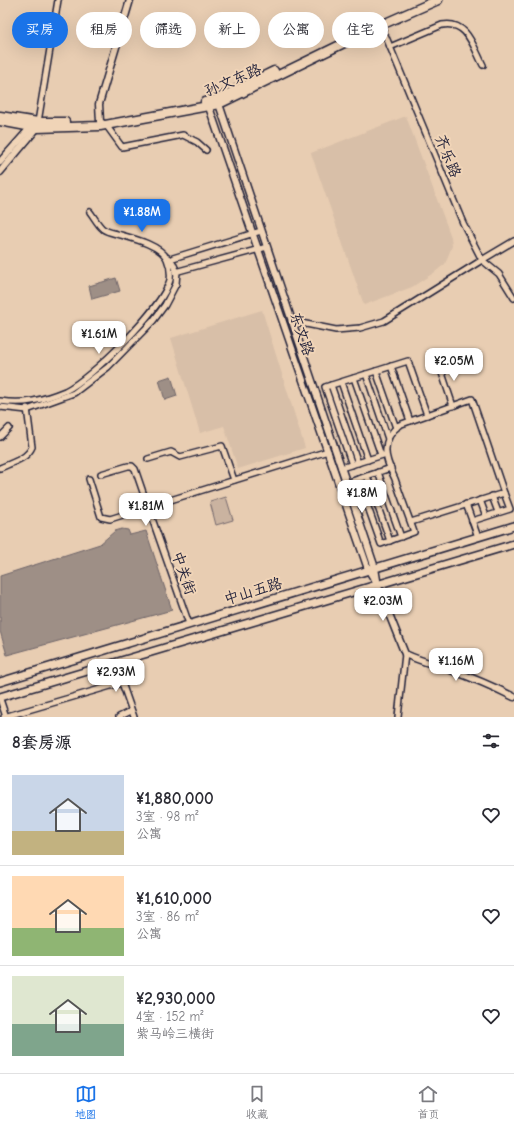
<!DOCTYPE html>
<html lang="zh">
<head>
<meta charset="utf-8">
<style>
	body { margin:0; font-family:"Comic Neue","LXGW WenKai TC",sans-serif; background:#f7f7f7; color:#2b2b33; height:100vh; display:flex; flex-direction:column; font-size:15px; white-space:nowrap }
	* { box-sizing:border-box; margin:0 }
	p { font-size:13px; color:#7c7c81 }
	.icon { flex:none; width:22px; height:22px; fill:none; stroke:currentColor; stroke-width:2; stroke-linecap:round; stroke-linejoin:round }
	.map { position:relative; height:717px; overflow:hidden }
	.drawer { display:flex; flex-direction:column; background:#fff; flex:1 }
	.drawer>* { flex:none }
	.guide { position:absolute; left:12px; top:12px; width:490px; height:36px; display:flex; gap:8px }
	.price { position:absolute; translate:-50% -34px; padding:0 9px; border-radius:8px; background:#fff; color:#222; font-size:13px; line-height:26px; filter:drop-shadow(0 1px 2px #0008) }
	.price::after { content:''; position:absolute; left:50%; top:24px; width:12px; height:9px; margin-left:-6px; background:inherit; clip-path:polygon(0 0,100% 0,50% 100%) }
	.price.active { background:#1a73e8; color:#fff }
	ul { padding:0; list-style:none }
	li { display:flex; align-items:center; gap:12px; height:100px; padding:0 12px }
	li+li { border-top:1px solid #e1e1e2 }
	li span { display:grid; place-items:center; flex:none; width:112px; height:80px; border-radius:0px; color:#555 }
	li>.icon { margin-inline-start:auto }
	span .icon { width:48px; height:48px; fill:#fffc; stroke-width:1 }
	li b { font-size:17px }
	h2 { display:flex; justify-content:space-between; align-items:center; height:48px; padding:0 12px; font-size:17px }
	.pill { padding:0 14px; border-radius:18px; background:#fff; box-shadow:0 4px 16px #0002; font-size:14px; line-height:36px }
	.pill.active { background:#1a73e8; color:#fff }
	.tabs { display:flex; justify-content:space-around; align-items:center; height:56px; border-top:1px solid #e1e1e2; background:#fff; font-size:11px; color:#7c7c81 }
	.tabs a { display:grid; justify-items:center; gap:2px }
	.tabs .active { color:#1a73e8 }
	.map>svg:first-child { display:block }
	.built { fill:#d8bfa8 }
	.green { fill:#cab3a0; stroke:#766a6e }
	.water { fill:#9e8f86; stroke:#6c6368 }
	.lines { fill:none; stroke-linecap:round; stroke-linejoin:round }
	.minor-casing { stroke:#22223b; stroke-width:8 }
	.tertiary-casing { stroke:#22223b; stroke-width:9 }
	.secondary-casing { stroke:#22223b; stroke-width:10 }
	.primary-casing { stroke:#22223b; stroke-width:11 }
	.minor { stroke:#f0d4b7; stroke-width:5 }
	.tertiary { stroke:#f0d4b7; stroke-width:6 }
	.secondary { stroke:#f0d4b7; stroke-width:7 }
	.primary { stroke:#f0d4b7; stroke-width:8 }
	.labels { text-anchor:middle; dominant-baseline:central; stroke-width:4; stroke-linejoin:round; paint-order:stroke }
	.street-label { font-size:15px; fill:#22223b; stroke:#f0d4b7 }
</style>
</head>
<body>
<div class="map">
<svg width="514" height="717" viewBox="0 0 514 717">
	<rect width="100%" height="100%" fill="#e8cdb2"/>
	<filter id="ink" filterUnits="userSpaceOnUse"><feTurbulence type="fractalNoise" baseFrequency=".025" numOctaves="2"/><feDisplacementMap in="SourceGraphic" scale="8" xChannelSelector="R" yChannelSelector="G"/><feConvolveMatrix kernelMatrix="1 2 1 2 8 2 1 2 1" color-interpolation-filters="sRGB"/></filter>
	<g filter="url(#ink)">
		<g class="built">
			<polygon points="406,116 451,237 452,246 445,264 435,272 412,287 364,305 311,153"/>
			<polygon points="262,310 305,448 238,469 224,426 200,433 171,338"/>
		</g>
		<polygon class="green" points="226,497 233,520 216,525 210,502"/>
		<g class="water">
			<polygon points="116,278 120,291 92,299 89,286"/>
			<polygon points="171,376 177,396 165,400 159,380"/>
			<polygon points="122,529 128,530 130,535 146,531 172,610 7,655 0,631 0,576 100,544 115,531"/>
		</g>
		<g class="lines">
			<defs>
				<g id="minor">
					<polyline points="381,25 463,223 482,260 514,241"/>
					<path d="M 390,47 L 442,25 C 467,20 473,46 483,65"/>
					<polyline points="38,122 58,0"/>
					<polyline points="106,125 122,147 183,135 197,142 206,150"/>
					<polyline points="169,263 170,260 173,258 261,231"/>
					<polyline points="175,272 267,247"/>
					<polyline points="291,321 336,330 360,328 384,321 482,260 499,274 514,298"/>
					<polyline points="439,364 453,406"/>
					<polyline points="391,366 410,421"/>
					<polyline points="376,371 396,428"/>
					<polyline points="366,374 388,439"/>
					<polyline points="354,378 381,455"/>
					<polyline points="341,382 368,460"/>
					<polyline points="331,385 358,463"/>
					<path d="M 0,401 C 24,405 43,400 65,391 C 92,378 162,309 170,280 C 171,273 170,266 167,259 C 161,245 131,238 117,234 C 113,233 107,232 103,229 C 98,225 94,217 90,212"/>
					<polyline points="0,407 27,410 74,393 108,367 153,321 165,305 176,284 177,272 173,263 168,258"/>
					<polyline points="0,437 9,428"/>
					<polyline points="148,459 171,452 180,457 222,446 234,480"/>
					<polyline points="352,465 325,387 408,361 427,415"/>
					<path d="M 0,468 C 11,463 27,459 32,447 L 27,408"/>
					<polyline points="341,468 383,455"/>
					<polyline points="378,472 401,537"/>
					<polyline points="101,474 128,466 132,466 135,469 148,507 328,451"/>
					<polyline points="367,476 390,541"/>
					<polyline points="89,479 101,517 110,519 148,507 189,624"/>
					<path d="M 358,479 L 381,544 L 414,532 C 408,515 401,497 395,479 C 391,470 385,459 386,449 C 386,439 392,431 399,425 L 472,399 L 504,493 L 411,522"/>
					<polyline points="346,483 391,468"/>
					<polyline points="492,496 498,512"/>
					<polyline points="480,500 486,516"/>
					<polyline points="466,504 478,537"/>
					<polyline points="472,521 510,509 504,493"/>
					<polyline points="115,663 134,717"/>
					<polyline points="0,699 6,717"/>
					<polyline points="4,717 121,683"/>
					<polyline points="119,717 131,711"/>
					<polyline points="398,717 405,654"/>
				</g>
				<g id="tertiary">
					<polyline points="219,104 375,568 377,580"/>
					<path d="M 209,107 L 368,569 L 377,584 L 405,654 C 420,661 436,665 451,670 C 473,678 494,687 514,697"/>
					<polyline points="106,125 100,122 99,104 130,0"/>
					<polyline points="0,162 32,126"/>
					<polyline points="0,172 37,128 37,125"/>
				</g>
				<g id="secondary">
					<polyline points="0,682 514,526"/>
					<path d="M 0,697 C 172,647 342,594 514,544"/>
				</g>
				<g id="primary">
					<polyline points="205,102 217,99 274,71"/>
					<polyline points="0,116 38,122 65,122"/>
					<polyline points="0,121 37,128 100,126 219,104 381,25 438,0"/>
				</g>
			</defs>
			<use href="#minor" class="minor-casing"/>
			<use href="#tertiary" class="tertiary-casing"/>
			<use href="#secondary" class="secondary-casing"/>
			<use href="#primary" class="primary-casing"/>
			<use href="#minor" class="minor"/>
			<use href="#tertiary" class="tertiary"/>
			<use href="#secondary" class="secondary"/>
			<use href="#primary" class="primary"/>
		</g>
	</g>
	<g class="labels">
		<g class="street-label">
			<text transform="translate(233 80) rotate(-23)">孙文东路</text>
			<text transform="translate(448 156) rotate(68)">齐乐路</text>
			<text transform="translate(302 334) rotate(71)">东文路</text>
			<text transform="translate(184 573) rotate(71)">中关街</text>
			<text transform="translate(253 591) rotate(-17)">中山五路</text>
		</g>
	</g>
</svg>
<b class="price active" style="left:142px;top:233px">¥1.88M</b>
<b class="price" style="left:99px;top:355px">¥1.61M</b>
<b class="price" style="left:454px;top:382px">¥2.05M</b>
<b class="price" style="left:362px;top:514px">¥1.8M</b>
<b class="price" style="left:146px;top:527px">¥1.81M</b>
<b class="price" style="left:383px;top:622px">¥2.03M</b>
<b class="price" style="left:456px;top:682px">¥1.16M</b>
<b class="price" style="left:116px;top:693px">¥2.93M</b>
<div class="guide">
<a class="pill active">买房</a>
<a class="pill">租房</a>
<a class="pill">筛选</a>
<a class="pill">新上</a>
<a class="pill">公寓</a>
<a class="pill">住宅</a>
</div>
</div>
<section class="drawer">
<h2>8套房源<svg class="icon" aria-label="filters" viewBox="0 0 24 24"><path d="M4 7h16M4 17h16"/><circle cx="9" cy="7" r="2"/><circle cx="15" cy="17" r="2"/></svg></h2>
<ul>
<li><span style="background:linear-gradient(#c9d6e8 70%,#c2b280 0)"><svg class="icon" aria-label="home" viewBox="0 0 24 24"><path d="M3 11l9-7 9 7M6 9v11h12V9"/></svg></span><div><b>¥1,880,000</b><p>3室 · 98 m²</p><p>公寓</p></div><svg class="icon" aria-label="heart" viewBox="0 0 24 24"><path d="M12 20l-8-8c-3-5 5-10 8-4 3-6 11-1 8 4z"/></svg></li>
<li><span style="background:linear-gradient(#ffd9b3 65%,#8fb573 0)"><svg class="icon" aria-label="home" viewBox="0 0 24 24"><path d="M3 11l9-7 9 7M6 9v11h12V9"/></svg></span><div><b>¥1,610,000</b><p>3室 · 86 m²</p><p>公寓</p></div><svg class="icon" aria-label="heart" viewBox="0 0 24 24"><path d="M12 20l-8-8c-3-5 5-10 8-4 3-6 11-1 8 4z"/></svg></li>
<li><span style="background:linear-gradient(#dfe7d0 60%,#7fa58c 0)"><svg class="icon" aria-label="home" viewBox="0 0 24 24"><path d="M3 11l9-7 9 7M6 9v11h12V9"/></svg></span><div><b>¥2,930,000</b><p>4室 · 152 m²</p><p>紫马岭三横街</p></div><svg class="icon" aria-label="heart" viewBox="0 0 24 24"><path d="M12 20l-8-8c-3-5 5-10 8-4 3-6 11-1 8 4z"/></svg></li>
</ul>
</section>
<nav class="tabs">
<a class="active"><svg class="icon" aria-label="map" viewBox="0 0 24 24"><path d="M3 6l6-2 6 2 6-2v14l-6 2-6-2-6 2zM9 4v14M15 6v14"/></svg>地图</a>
<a><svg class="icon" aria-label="saved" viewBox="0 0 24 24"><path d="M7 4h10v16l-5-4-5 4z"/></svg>收藏</a>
<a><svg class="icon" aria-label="home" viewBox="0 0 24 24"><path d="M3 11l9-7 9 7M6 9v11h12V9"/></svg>首页</a>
</nav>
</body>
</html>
